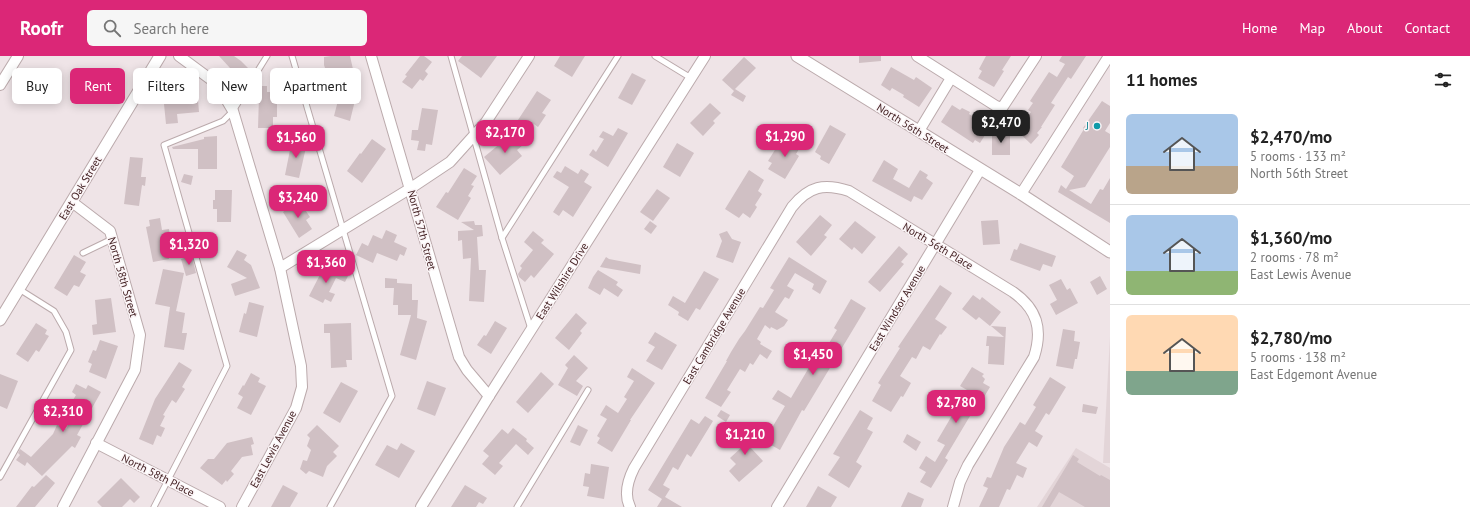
<!DOCTYPE html>
<html lang="en">
<head>
<meta charset="utf-8">
<style>
	body { margin:0; font-family:"PT Sans",sans-serif; background:#f6f6f6; color:#222; height:100vh; display:flex; flex-direction:column; font-size:15px; white-space:nowrap }
	* { box-sizing:border-box; margin:0 }
	p { font-size:13px; color:#767676 }
	.icon { flex:none; width:22px; height:22px; fill:none; stroke:currentColor; stroke-width:2; stroke-linecap:round; stroke-linejoin:round }
	.map { position:relative; flex:1; overflow:hidden }
	.details { display:flex; flex-direction:column; background:#fff; width:360px }
	.details>* { flex:none }
	.hud { position:absolute; left:12px; top:12px; width:380px; height:36px; display:flex; gap:8px }
	.price { position:absolute; translate:-50% -34px; padding:0 9px; border-radius:8px; background:#db2777; color:#fff; font-size:13px; line-height:26px; filter:drop-shadow(0 1px 2px #0008) }
	.price::after { content:''; position:absolute; left:50%; top:24px; width:12px; height:9px; margin-left:-6px; background:inherit; clip-path:polygon(0 0,100% 0,50% 100%) }
	.price.selected { background:#222; color:#fff }
	ul { padding:0; list-style:none }
	li { display:flex; align-items:center; gap:12px; height:100px; padding:0 16px }
	li+li { border-top:1px solid #e0e0e0 }
	li span { display:grid; place-items:center; flex:none; width:112px; height:80px; border-radius:6px; color:#555 }
	li>.icon { margin-inline-start:auto }
	span .icon { width:48px; height:48px; fill:#fffc; stroke-width:1 }
	li b { font-size:17px }
	h2 { display:flex; justify-content:space-between; align-items:center; height:48px; padding:0 16px; font-size:17px }
	.pill { padding:0 14px; border-radius:6px; background:#fff; box-shadow:0 2px 10px #0003; font-size:14px; line-height:36px }
	.pill.selected { background:#db2777; color:#fff }
	header { display:flex; align-items:center; gap:24px; box-sizing:border-box; height:56px; padding:0 20px; background:#db2777; color:#fff }
	header strong { font-size:19px }
	nav { display:flex; gap:22px; margin-inline-start:auto; font-size:14px }
	.search { width:280px; height:36px; background:#f6f6f6; display:flex; align-items:center; gap:10px; box-sizing:border-box; padding:0 14px; border-radius:6px; color:#767676; font-size:15px }
	main { display:flex; flex:1; min-height:0 }
	.map>svg:first-child { display:block }
	.built { fill:#e3d5d8 }
	.building { fill:#d0c0c4 }
	.lines { fill:none; stroke-linecap:round; stroke-linejoin:round }
	.service-casing { stroke:#bbaaac; stroke-width:7 }
	.minor-casing { stroke:#bbaaac; stroke-width:12 }
	.tertiary-casing { stroke:#bbaaac; stroke-width:13 }
	.service { stroke:#fff; stroke-width:5 }
	.minor { stroke:#fff; stroke-width:10 }
	.tertiary { stroke:#fff; stroke-width:11 }
	.culture-dot { fill:#0f9aa8; stroke:#fbf5f7; stroke-width:1.5 }
	.labels { text-anchor:middle; dominant-baseline:central; stroke-width:3; stroke-linejoin:round; paint-order:stroke }
	.culture-label { font-size:11px; fill:#0d838f; stroke:#fbf5f7; text-anchor:end }
	.street-label { font-size:11px; fill:#432123; stroke:#fbf5f7 }
</style>
</head>
<body>
<header>
<strong>Roofr</strong>
<div class="search"><svg class="icon" aria-label="search" viewBox="0 0 24 24"><circle cx="10" cy="10" r="6"/><path d="M15 15l6 6"/></svg>Search here</div>
<nav><a>Home</a><a>Map</a><a>About</a><a>Contact</a></nav>
</header>
<main>
<div class="map">
<svg width="1110" height="451" viewBox="0 0 1110 451">
	<rect width="100%" height="100%" fill="#efe4e7"/>
	<g class="built">
		<polygon points="1110,281 1110,407 1103,407"/>
		<polygon points="1076,392 1110,412 1110,451 1037,451"/>
	</g>
	<g class="building">
		<polygon points="219,0 234,0 241,5 248,12 241,24"/>
		<polygon points="331,0 350,0 355,22 352,23 348,34 357,36 350,65 334,60 343,25 336,28 336,25 325,27 324,26 322,16 326,15 324,9 324,1"/>
		<polygon points="420,0 424,0 432,6 425,15 428,18 423,25 420,23 412,33 402,26 407,20 405,19"/>
		<polygon points="462,0 497,0 481,22 458,5"/>
		<polygon points="560,0 585,0 572,21 554,10"/>
		<polygon points="859,0 881,0 881,5 859,7"/>
		<polygon points="986,0 1011,0 1002,14 1004,15 994,31 978,22 982,15 979,13"/>
		<polygon points="1062,0 1086,0 1071,23 1068,21 1051,47 1055,49 1041,71 1042,71 1037,77 1039,79 1031,88 1016,74 1031,56 1028,54 1033,47 1030,45 1049,16 1057,21 1065,8 1059,5"/>
		<polygon points="744,1 756,12 735,33 746,40 743,46 731,39 734,35 722,24"/>
		<polygon points="891,11 914,24 916,21 932,32 919,51 903,41 904,39 892,32 890,35 881,29"/>
		<polygon points="632,17 646,24 632,49 618,42"/>
		<polygon points="255,30 267,30 267,36 277,36 277,61 273,61 273,72 258,72 259,40 254,40"/>
		<polygon points="537,35 551,44 542,57 546,59 538,71 534,68 531,72 518,64"/>
		<polygon points="198,44 199,56 177,58 178,67 166,68 164,48"/>
		<polygon points="1102,45 1110,50 1110,67 1105,75 1110,78 1110,91 1085,131 1069,134 1091,148 1100,133 1103,134 1110,122 1110,167 1058,136 1061,129 1066,133 1074,120 1061,111 1084,73 1083,72"/>
		<polygon points="710,47 721,57 713,65 715,67 703,80 690,67"/>
		<polygon points="952,49 960,54 962,52 970,56 969,58 990,71 980,87 975,84 973,87 941,66"/>
		<polygon points="422,52 438,54 432,89 426,88 425,95 417,94 419,85 411,84 412,74 418,74"/>
		<polygon points="830,69 846,78 829,108 820,103 821,100 815,96"/>
		<polygon points="618,72 628,77 608,111 589,99 593,93 596,96 604,83 599,81 603,75 613,80"/>
		<polygon points="513,77 523,89 517,94 522,100 500,119 484,101"/>
		<rect x="992" y="78" width="18" height="21"/>
		<polygon points="217,80 217,113 198,113 198,93 173,93 172,91 204,83 204,81"/>
		<polygon points="789,80 802,88 796,98 799,100 785,123 768,113 772,107 768,105 778,89 781,92"/>
		<polygon points="372,83 386,93 362,127 347,115 360,97 361,98"/>
		<polygon points="292,84 307,87 299,122 285,119"/>
		<polygon points="677,87 694,97 680,121 663,111"/>
		<polygon points="130,101 143,102 141,121 146,121 145,130 142,129 139,150 124,148"/>
		<polygon points="884,104 898,113 893,123 909,132 920,114 928,119 926,122 933,127 922,144 914,140 911,146 872,125"/>
		<polygon points="565,110 578,118 581,113 589,118 584,126 592,131 573,161 563,154 559,160 553,156 569,131 553,121 557,115 561,117"/>
		<polygon points="464,112 477,120 471,129 474,130 468,140 471,142 458,164 436,151 446,136 448,137"/>
		<polygon points="749,114 764,124 758,135 762,138 755,149 757,151 750,162 743,157 739,162 725,153"/>
		<polygon points="184,118 193,120 191,129 181,126"/>
		<polygon points="657,133 670,142 653,165 640,156"/>
		<polygon points="215,134 232,134 231,166 217,166 217,153 213,153 213,144 215,144"/>
		<polygon points="299,145 310,161 306,164 312,173 299,182 283,156"/>
		<polygon points="820,159 832,169 824,179 827,181 811,200 796,186"/>
		<polygon points="160,162 162,174 169,173 171,189 167,190 169,203 153,206 146,171 150,170 149,164"/>
		<polygon points="998,164 1000,188 983,189 981,165"/>
		<polygon points="474,165 475,169 482,169 483,180 477,181 479,214 486,214 484,246 469,245 471,202 463,203 462,184 458,185 458,175 474,174 461,166"/>
		<polygon points="650,165 657,170 651,178 644,173"/>
		<polygon points="855,165 876,181 862,198 854,191 852,194 839,183"/>
		<polygon points="386,174 397,179 394,186 407,192 404,200 400,198 397,205 377,197 373,207 356,199 362,187 368,190 373,179 382,183"/>
		<polygon points="533,175 544,184 541,187 554,198 534,222 531,219 525,226 519,221 518,218 522,212 520,210 533,194 524,186"/>
		<polygon points="727,175 732,183 741,186 733,207 716,201 722,185 719,178"/>
		<polygon points="1020,187 1056,200 1052,211 1043,208 1040,215 1010,204 1014,193 1017,194"/>
		<polygon points="899,190 908,198 901,206 904,208 880,236 868,226"/>
		<polygon points="237,194 247,199 244,204 251,209 260,232 235,240 231,228 247,222 227,211"/>
		<polygon points="74,199 86,206 80,216 86,219 79,231 74,229 67,240 54,232"/>
		<polygon points="192,200 196,217 186,220 181,203"/>
		<polygon points="606,201 609,203 641,209 640,218 600,211"/>
		<polygon points="789,201 827,225 820,238 812,233 814,228 795,217 787,230 794,234 789,243 785,241 775,256 788,264 784,270 777,274 771,271 770,273 765,269 757,283 761,286 760,288 772,295 767,303 760,298 753,309 750,307 745,316 740,313 727,334 731,336 721,351 705,342 727,305 726,305 731,296 739,283 745,275 760,251 763,252 774,234 770,232"/>
		<polygon points="325,209 348,220 345,226 336,222 329,236 335,238 331,246 325,243 323,247 309,240"/>
		<polygon points="163,213 184,217 176,255 185,257 182,277 187,277 184,294 164,291 170,251 155,248"/>
		<polygon points="598,214 618,226 616,229 623,234 618,241 604,232 600,239 588,232 593,221"/>
		<polygon points="704,215 719,223 700,254 696,252 688,265 678,259 679,256 668,249 673,240 685,247"/>
		<polygon points="1100,220 1107,233 1097,239 1090,226"/>
		<polygon points="385,222 397,223 397,227 412,228 412,244 418,244 417,262 427,265 416,304 400,299 411,259 398,259 398,249 393,249 394,232 385,232"/>
		<polygon points="1061,223 1067,234 1070,232 1078,247 1056,259 1050,248 1057,244 1049,229"/>
		<polygon points="940,229 952,237 935,263 947,271 941,279 940,278 930,294 923,290 916,303 912,301 900,320 911,327 903,341 901,340 891,356 872,345 881,329 878,327 900,292 898,291"/>
		<polygon points="973,239 980,244 982,241 1001,256 990,270 979,261 976,264 962,253"/>
		<polygon points="111,242 116,276 93,279 92,269 97,268 95,244"/>
		<polygon points="851,243 866,252 804,355 802,354 780,394 764,385 785,350 772,343 778,334 791,342 814,303 809,300 818,287 826,292 837,274 834,272"/>
		<polygon points="249,246 264,250 257,281 239,276 244,257 246,258"/>
		<polygon points="576,257 587,267 580,275 582,277 569,294 555,282"/>
		<polygon points="495,265 507,272 491,298 477,289 484,279 486,280"/>
		<polygon points="36,267 47,274 45,278 49,280 39,296 36,294 28,306 16,298"/>
		<polygon points="351,267 352,304 346,304 347,311 331,312 330,277 324,277 324,268"/>
		<polygon points="991,270 1006,271 1004,309 988,308 989,290 986,290 987,280 1004,281"/>
		<polygon points="1063,273 1075,275 1074,285 1080,286 1077,303 1075,303 1073,313 1056,310"/>
		<polygon points="655,276 677,289 662,314 646,305 655,291 648,287"/>
		<polygon points="100,284 118,290 106,323 89,316 92,308 88,306 93,294 96,295"/>
		<polygon points="574,299 588,312 576,325 583,330 577,340 558,329 568,312 565,309"/>
		<polygon points="179,306 192,314 182,331 185,333 176,347 172,344 163,359 165,360 160,370 165,372 161,381 157,379 153,389 139,383 155,343"/>
		<polygon points="972,311 984,318 982,320 985,323 983,327 990,331 975,356 973,355 945,402 948,404 931,432 920,426 926,416 919,412 926,400 935,406 945,389 937,385 967,334 960,330"/>
		<polygon points="632,312 655,327 630,364 631,364 612,396 597,387 600,382 597,380 607,363 600,359 606,349 618,357 627,343 624,341 634,325 627,321"/>
		<polygon points="541,316 554,328 528,357 516,346"/>
		<polygon points="251,317 260,322 258,326 266,330 251,359 237,352 243,341 238,338 243,329 244,330"/>
		<polygon points="0,318 18,325 7,353 0,350"/>
		<polygon points="1050,321 1066,331 1049,359 1046,357 1035,375 1043,380 1037,391 1029,386 1016,407 1027,412 1023,422 1017,419 1010,434 1007,433 999,451 979,451 988,432 983,430 987,421 991,422 1004,391 1020,366 1025,369 1036,351 1033,349"/>
		<polygon points="427,325 446,332 435,360 417,353"/>
		<polygon points="341,326 358,335 340,367 323,357"/>
		<polygon points="76,328 86,333 88,329 101,336 77,379 81,381 75,392 72,390 42,420 27,406 25,410 16,404 20,399 18,397 20,393 31,401 53,378 57,369 66,373 77,354 70,349 76,339 72,336"/>
		<polygon points="1083,348 1098,351 1096,358 1082,356"/>
		<polygon points="721,354 730,359 726,366 717,360"/>
		<polygon points="860,354 873,362 867,373 873,376 856,406 862,410 849,432 828,419 840,401 833,398"/>
		<polygon points="705,360 713,365 691,401 687,398 678,414 673,411 663,429 670,433 665,441 682,451 657,451 662,443 648,434 691,363 699,368"/>
		<polygon points="317,369 339,390 333,396 337,400 327,410 323,421 309,415 306,418 300,413 303,404 307,405 311,394 307,390 310,382 307,379"/>
		<polygon points="578,369 588,374 580,390 570,386"/>
		<polygon points="751,371 760,377 751,392 763,405 739,426 729,415 736,408 730,402 742,391 734,385 739,378 745,382"/>
		<polygon points="513,372 527,383 526,385 534,392 528,399 516,388 499,407 503,410 495,419 482,408 489,400 483,395 502,373 508,378"/>
		<polygon points="907,378 921,386 916,395 903,386"/>
		<polygon points="252,381 254,388 251,389 253,399 242,401 231,415 234,418 227,426 226,424 222,429 200,412 208,403 214,403 227,387"/>
		<polygon points="401,387 415,395 399,422 375,409 387,389 397,394"/>
		<polygon points="1073,399 1079,403 1077,406 1100,420 1101,419 1110,424 1110,451 1085,451 1059,436 1050,451 1042,451"/>
		<polygon points="591,408 609,411 604,443 587,440 589,431 583,430 585,417 590,418"/>
		<polygon points="46,419 55,427 35,451 16,451 32,430 34,431"/>
		<polygon points="121,422 140,441 134,447 130,443 122,451 102,451 97,446"/>
		<polygon points="283,429 298,437 290,451 271,451"/>
		<polygon points="465,429 487,442 483,448 479,446 476,451 451,451"/>
		<polygon points="818,430 837,441 831,451 806,451"/>
		<polygon points="908,436 924,443 921,451 901,451"/>
	</g>
	<g class="lines">
		<defs>
			<g id="service">
				<polyline points="292,0 392,340 330,451"/>
				<polyline points="451,0 502,182 531,273"/>
				<polyline points="655,0 691,22"/>
				<polyline points="502,182 618,0"/>
				<polyline points="83,197 112,183"/>
				<polyline points="0,421 71,294 66,276 54,255 19,233"/>
				<polyline points="154,451 227,310 164,89 223,65 233,55 267,0"/>
				<polyline points="517,451 588,334"/>
			</g>
			<g id="minor">
				<polyline points="179,0 217,28 233,55 280,212 301,310 302,331 296,352 242,451"/>
				<path d="M 371,0 C 401,100 429,201 459,301 L 467,314 L 489,340"/>
				<polyline points="917,0 996,50 1002,52 1036,0"/>
				<polyline points="0,29 18,0"/>
				<polyline points="919,75 951,22"/>
				<polyline points="1021,138 1109,0"/>
				<polyline points="280,212 411,132 450,106 486,66 529,0"/>
				<polyline points="96,387 220,451"/>
				<polyline points="63,451 135,314 140,279 110,175 72,146"/>
				<polyline points="421,451 489,340 705,0"/>
				<path d="M 630,451 C 624,439 628,424 634,412 L 792,151 C 809,130 824,127 849,135 L 1013,236 C 1037,253 1043,273 1034,301 L 968,409 L 960,426 L 953,451"/>
				<polyline points="777,451 980,114"/>
			</g>
			<g id="tertiary">
				<polyline points="797,0 1021,138 1110,196"/>
				<polyline points="0,264 160,0"/>
			</g>
		</defs>
		<use href="#service" class="service-casing"/>
		<use href="#minor" class="minor-casing"/>
		<use href="#tertiary" class="tertiary-casing"/>
		<use href="#service" class="service"/>
		<use href="#minor" class="minor"/>
		<use href="#tertiary" class="tertiary"/>
	</g>
	<circle class="culture-dot" cx="1097" cy="70" r="4"/>
	<g class="labels">
		<g class="culture-label">
			<text x="1089" y="70">J</text>
		</g>
		<g class="street-label">
			<text transform="translate(913 72) rotate(32)">North 56th Street</text>
			<text transform="translate(80 132) rotate(-59)">East Oak Street</text>
			<text transform="translate(422 174) rotate(75)">North 57th Street</text>
			<text transform="translate(938 190) rotate(31)">North 56th Place</text>
			<text transform="translate(123 221) rotate(74)">North 58th Street</text>
			<text transform="translate(562 225) rotate(-58)">East Wilshire Drive</text>
			<text transform="translate(897 252) rotate(-59)">East Windsor Avenue</text>
			<text transform="translate(714 280) rotate(-59)">East Cambridge Avenue</text>
			<text transform="translate(273 393) rotate(-62)">East Lewis Avenue</text>
			<text transform="translate(158 419) rotate(27)">North 58th Place</text>
		</g>
	</g>
</svg>
<b class="price selected" style="left:1001px;top:88px">$2,470</b>
<b class="price" style="left:505px;top:98px">$2,170</b>
<b class="price" style="left:785px;top:102px">$1,290</b>
<b class="price" style="left:296px;top:103px">$1,560</b>
<b class="price" style="left:298px;top:163px">$3,240</b>
<b class="price" style="left:189px;top:210px">$1,320</b>
<b class="price" style="left:326px;top:228px">$1,360</b>
<b class="price" style="left:813px;top:320px">$1,450</b>
<b class="price" style="left:956px;top:368px">$2,780</b>
<b class="price" style="left:63px;top:377px">$2,310</b>
<b class="price" style="left:745px;top:400px">$1,210</b>
<div class="hud">
<a class="pill">Buy</a>
<a class="pill selected">Rent</a>
<a class="pill">Filters</a>
<a class="pill">New</a>
<a class="pill">Apartment</a>
</div>
</div>
<section class="details">
<h2>11 homes<svg class="icon" aria-label="filters" viewBox="0 0 24 24"><path d="M4 7h16M4 17h16"/><circle cx="9" cy="7" r="2"/><circle cx="15" cy="17" r="2"/></svg></h2>
<ul>
<li><span style="background:linear-gradient(#a9c7e8 65%,#b9a48a 0)"><svg class="icon" aria-label="home" viewBox="0 0 24 24"><path d="M3 11l9-7 9 7M6 9v11h12V9"/></svg></span><div><b>$2,470/mo</b><p>5 rooms · 133 m²</p><p>North 56th Street</p></div></li>
<li><span style="background:linear-gradient(#a9c7e8 70%,#8fb573 0)"><svg class="icon" aria-label="home" viewBox="0 0 24 24"><path d="M3 11l9-7 9 7M6 9v11h12V9"/></svg></span><div><b>$1,360/mo</b><p>2 rooms · 78 m²</p><p>East Lewis Avenue</p></div></li>
<li><span style="background:linear-gradient(#ffd9b3 70%,#7fa58c 0)"><svg class="icon" aria-label="home" viewBox="0 0 24 24"><path d="M3 11l9-7 9 7M6 9v11h12V9"/></svg></span><div><b>$2,780/mo</b><p>5 rooms · 138 m²</p><p>East Edgemont Avenue</p></div></li>
</ul>
</section>
</main>
</body>
</html>
